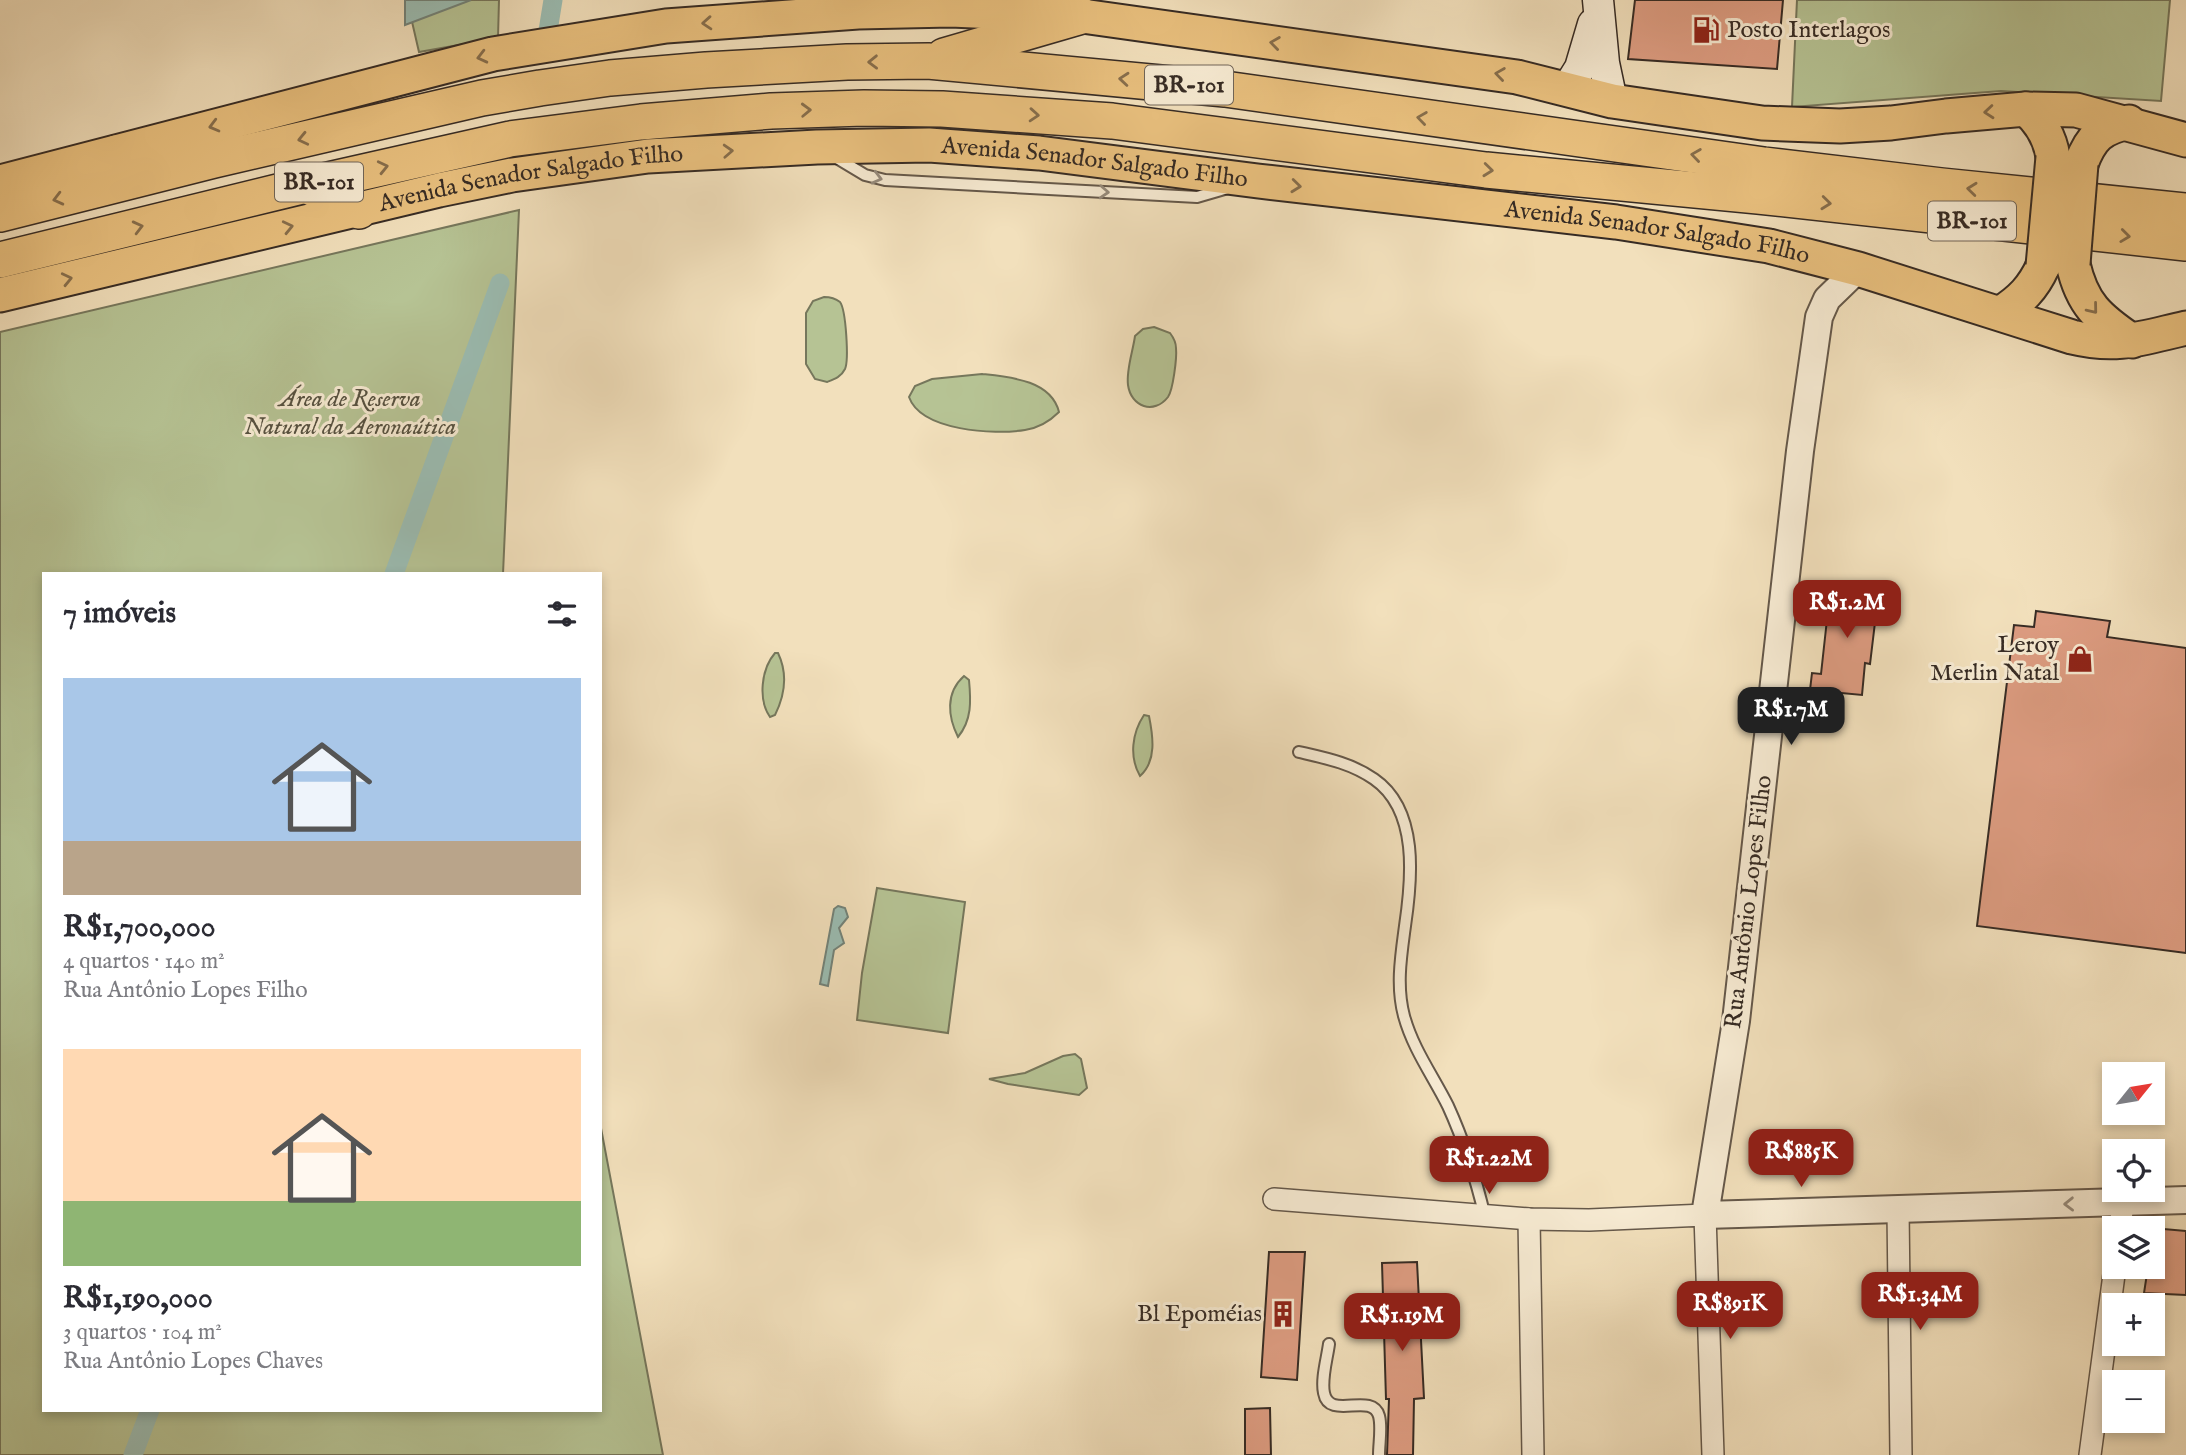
<!DOCTYPE html>
<html lang="pt">
<head>
<meta charset="utf-8">
<style>
	body { margin:0; font-family:"IM FELL English",serif; background:#f7f7f7; color:#2b2b33; height:100vh; display:flex; flex-direction:column; font-size:26px; white-space:nowrap }
	* { box-sizing:border-box; margin:0 }
	p { font-size:23px; color:#7c7c81 }
	.icon { flex:none; width:38px; height:38px; fill:none; stroke:currentColor; stroke-width:2; stroke-linecap:round; stroke-linejoin:round }
	.map { position:relative; flex:1; overflow:hidden }
	.panel { position:absolute; left:42px; top:572px; width:560px; height:840px; display:flex; flex-direction:column; background:#fff; border-radius:0px; box-shadow:0 4px 10px #0003 }
	.panel>* { flex:none }
	.needle { width:46px; rotate:60deg }
	.tools { position:absolute; left:2102px; top:1062px; display:grid; gap:14px }
	.tools a { display:grid; place-items:center; width:63px; height:63px; border-radius:0px; background:#fff; box-shadow:0 4px 10px #0003; font-size:35px }
	.price { position:absolute; translate:-50% -60px; padding:0 16px; border-radius:14px; background:#8f2418; color:#fff; font-size:23px; line-height:46px; filter:drop-shadow(0 2px 4px #0008) }
	.price::after { content:''; position:absolute; left:50%; top:42px; width:21px; height:16px; margin-left:-10px; background:inherit; clip-path:polygon(0 0,100% 0,50% 100%) }
	.price.active { background:#222; color:#fff }
	ul { padding:0; list-style:none }
	li { display:grid; align-content:center; gap:14px; height:371px; padding:0 21px }
	li span { display:grid; place-items:center; height:217px; border-radius:0px; color:#555 }
	li>.icon { margin-inline-start:auto }
	span .icon { width:126px; height:126px; fill:#fffc; stroke-width:1 }
	li b { font-size:30px }
	h2 { display:flex; justify-content:space-between; align-items:center; height:84px; padding:0 21px; font-size:30px }
	.map>svg:first-child { display:block }
	.green { fill:#b6c394; stroke:#76775c; stroke-width:2 }
	.water { fill:#9bbdb3; stroke:#73837a; stroke-width:2 }
	.lines { fill:none; stroke-linecap:round; stroke-linejoin:round }
	.canal { stroke:#9bbdb3; stroke-width:19 }
	.building { fill:#dd9c81; stroke:#362b24; stroke-width:2 }
	.service-casing { stroke:#65584a; stroke-width:14 }
	.minor-casing { stroke:#65584a; stroke-width:24 }
	.tertiary-casing { stroke:#65584a; stroke-width:30 }
	.secondary-casing { stroke:#362b24; stroke-width:33 }
	.primary-casing { stroke:#362b24; stroke-width:37 }
	.trunk-casing { stroke:#362b24; stroke-width:38 }
	.service { stroke:#f7ebd3; stroke-width:10 }
	.minor { stroke:#f7ebd3; stroke-width:21 }
	.tertiary { stroke:#f7ebd3; stroke-width:26 }
	.secondary { stroke:#f7ebd3; stroke-width:30 }
	.primary { stroke:#e9c07e; stroke-width:33 }
	.trunk { stroke:#e9c07e; stroke-width:35 }
	.primary-bridge-casing { stroke:#362b24; stroke-width:37; stroke-linecap:butt }
	.primary-bridge { stroke:#e9c07e; stroke-width:33 }
	.oneway { stroke:#876e4c }
	.oneway2 { stroke:#968b7c }
	.labels { text-anchor:middle; dominant-baseline:central; stroke-width:6; stroke-linejoin:round; paint-order:stroke }
	.shield { fill:#f7ebd3; stroke:#706558; stroke-width:2 }
	.shield-label { font-size:23px; font-weight:bold; fill:#362b24 }
	.poi-label { font-size:24px; fill:#362b24; stroke:#f7ebd3; text-anchor:end }
	.street-label { font-size:24px; fill:#362b24; stroke:#f7ebd3 }
	.park-label { font-size:24px; font-style:italic; fill:#565140; stroke:#f7ebd3 }
</style>
</head>
<body>
<div class="map">
<svg width="2186" height="1455" viewBox="0 0 2186 1455">
	<rect width="100%" height="100%" fill="#f2e0bc"/>
	<filter id="stains"><feTurbulence type="fractalNoise" baseFrequency=".00286" numOctaves="4"/><feColorMatrix values="0 0 0 0 .2 0 0 0 0 .09 0 0 0 0 .02 0 0 0 .5 -.17"/></filter>
	<radialGradient id="worn" r=".72"><stop offset=".6" stop-color="#630" stop-opacity="0"/><stop offset="1" stop-color="#630" stop-opacity=".3"/></radialGradient>
	<g class="green">
		<polygon points="407,0 499,0 498,38 419,52"/>
		<polygon points="1797,0 2170,0 2161,101 2001,91 1792,107"/>
		<polygon points="519,210 503,574 44,574 44,1410 600,1410 600,1123 663,1455 0,1455 0,332"/>
		<path d="M 824,297 C 830,297 835,298 840,302 C 846,310 849,360 845,369 C 841,377 835,379 827,382 L 815,379 L 806,364 L 806,313 L 813,301 Z"/>
		<path d="M 1154,327 L 1170,333 C 1173,337 1176,343 1176,348 C 1177,358 1173,390 1168,397 C 1154,415 1131,407 1128,385 C 1126,370 1133,351 1135,336 L 1143,329 Z"/>
		<path d="M 982,374 C 1010,377 1051,380 1059,412 C 1050,421 1038,428 1025,430 C 994,435 921,431 909,397 L 915,386 L 932,379 Z"/>
		<path d="M 775,653 L 778,653 C 788,674 785,695 775,715 L 770,717 C 758,700 761,669 775,653 Z"/>
		<path d="M 964,676 L 969,680 C 971,701 972,720 958,737 C 948,717 945,693 964,676 Z"/>
		<path d="M 1144,715 L 1149,716 C 1153,736 1157,761 1140,776 C 1129,757 1132,733 1144,715 Z"/>
		<polygon points="877,888 965,902 948,1033 857,1020 862,973"/>
		<polygon points="1075,1054 1081,1059 1087,1088 1079,1095 1008,1084 989,1079 1025,1073 1063,1056"/>
	</g>
	<g class="water">
		<polygon points="405,0 471,0 405,25"/>
		<polygon points="838,906 845,908 848,917 839,928 844,943 834,950 828,986 820,984 834,909"/>
	</g>
	<g class="lines">
		<g class="canal">
			<polyline points="547,37 553,0"/>
			<polyline points="394,574 500,283"/>
			<polyline points="133,1455 150,1410"/>
		</g>
	</g>
	<g class="building">
		<polygon points="1635,0 1783,0 1777,69 1628,59"/>
		<polygon points="1831,583 1879,589 1870,664 1865,663 1862,695 1810,690 1812,673 1821,674"/>
		<polygon points="2036,611 2110,621 2107,637 2186,648 2186,953 1977,926 2014,625 2034,627"/>
		<polygon points="2152,1228 2186,1231 2186,1295 2144,1293 2148,1267 2152,1267"/>
		<polygon points="1269,1252 1305,1252 1297,1380 1261,1377"/>
		<polygon points="1417,1262 1424,1398 1414,1399 1413,1455 1387,1455 1389,1399 1386,1399 1382,1263"/>
		<polygon points="1270,1408 1271,1455 1245,1455 1245,1409"/>
	</g>
	<g class="lines">
		<defs>
			<g id="service">
				<polyline points="835,157 865,175 885,180 1197,197 1228,188"/>
				<path d="M 1299,752 C 1325,758 1351,763 1374,779 C 1419,810 1412,879 1405,926 C 1401,956 1396,986 1404,1016 C 1413,1049 1433,1076 1448,1106 C 1464,1141 1476,1179 1485,1217"/>
				<path d="M 1329,1344 C 1327,1359 1321,1379 1324,1393 C 1329,1421 1372,1391 1379,1416 C 1382,1427 1379,1443 1379,1455"/>
			</g>
			<g id="minor">
				<polyline points="1274,1199 1529,1219 1589,1220 1705,1215 1713,1455"/>
				<polyline points="1898,1210 1901,1455"/>
				<polyline points="1529,1219 1533,1455"/>
				<polyline points="2120,1228 2123,1203"/>
				<polyline points="2090,1455 2115,1267"/>
			</g>
			<polyline id="tertiary" points="1858,269 1827,299 1819,317 1800,451 1736,1021 1705,1215 2186,1200"/>
			<g id="secondary">
				<polyline points="1598,0 1604,63 1612,101"/>
				<polyline points="1567,89 1580,68 1593,24"/>
			</g>
			<g id="primary">
				<path d="M 2026,109 C 2041,122 2050,137 2053,157"/>
				<path d="M 2081,164 C 2091,137 2101,128 2129,122"/>
				<polyline points="0,182 493,54 666,26 858,12 951,10 1082,16 1517,77 1612,101 1762,123 1840,126 1891,123 1946,116 2026,109 2076,110 2186,140"/>
				<path d="M 2073,264 C 2082,304 2098,318 2132,341"/>
				<path id="s1" d="M 0,295 L 439,190 L 512,175 L 648,156 L 817,147 L 929,145 L 1039,153 L 1258,181 L 1616,222 L 1769,246 L 1858,269 L 2072,337 C 2118,348 2142,338 2186,328"/>
				<path d="M 2001,313 C 2021,300 2033,288 2043,266"/>
			</g>
			<g id="trunk">
				<polyline points="944,56 1082,16"/>
				<polyline points="116,153 183,158"/>
				<polyline points="306,185 359,211"/>
				<polyline points="0,214 214,160 482,98 540,88 610,78 706,70 847,62 928,61 1225,89 1764,165 1942,186 2186,211"/>
				<polyline points="0,260 306,185 510,139 641,122 771,111 864,108 942,109 1112,121 1486,170 1758,196 2186,243"/>
			</g>
		</defs>
		<use href="#service" class="service-casing"/>
		<use href="#minor" class="minor-casing"/>
		<use href="#tertiary" class="tertiary-casing"/>
		<use href="#secondary" class="secondary-casing"/>
		<use href="#primary" class="primary-casing"/>
		<use href="#trunk" class="trunk-casing"/>
		<use href="#service" class="service"/>
		<use href="#minor" class="minor"/>
		<use href="#tertiary" class="tertiary"/>
		<use href="#secondary" class="secondary"/>
		<use href="#primary" class="primary"/>
		<use href="#trunk" class="trunk"/>
		<defs>
			<g id="primary-bridge">
				<polyline points="2073,264 2081,164"/>
				<polyline points="2043,266 2053,157"/>
			</g>
		</defs>
		<use href="#primary-bridge" class="primary-bridge-casing"/>
		<use href="#primary-bridge" class="primary-bridge"/>
	</g>
	<defs><path id="oneway-chevron" d="M-2-3.5L2.5 0L-2 3.5" fill="none" stroke-width="1.6" stroke-linecap="round" stroke-linejoin="round" transform="scale(1.75)"/></defs>
	<g class="oneway">
		<use href="#oneway-chevron" transform="translate(707 23) rotate(176)"/>
		<use href="#oneway-chevron" transform="translate(1275 43) rotate(-172)"/>
		<use href="#oneway-chevron" transform="translate(482 57) rotate(166)"/>
		<use href="#oneway-chevron" transform="translate(873 62) rotate(179)"/>
		<use href="#oneway-chevron" transform="translate(1500 74) rotate(-172)"/>
		<use href="#oneway-chevron" transform="translate(1124 79) rotate(-175)"/>
		<use href="#oneway-chevron" transform="translate(806 110) rotate(-2)"/>
		<use href="#oneway-chevron" transform="translate(1989 112) rotate(175)"/>
		<use href="#oneway-chevron" transform="translate(1034 115) rotate(4)"/>
		<use href="#oneway-chevron" transform="translate(1422 118) rotate(-172)"/>
		<use href="#oneway-chevron" transform="translate(214 126) rotate(165)"/>
		<use href="#oneway-chevron" transform="translate(303 139) rotate(167)"/>
		<use href="#oneway-chevron" transform="translate(728 151) rotate(-3)"/>
		<use href="#oneway-chevron" transform="translate(1696 155) rotate(-172)"/>
		<use href="#oneway-chevron" transform="translate(383 167) rotate(-13)"/>
		<use href="#oneway-chevron" transform="translate(1488 170) rotate(6)"/>
		<use href="#oneway-chevron" transform="translate(1296 186) rotate(6)"/>
		<use href="#oneway-chevron" transform="translate(1972 189) rotate(-174)"/>
		<use href="#oneway-chevron" transform="translate(58 199) rotate(166)"/>
		<use href="#oneway-chevron" transform="translate(1826 203) rotate(6)"/>
		<use href="#oneway-chevron" transform="translate(138 227) rotate(-14)"/>
		<use href="#oneway-chevron" transform="translate(288 227) rotate(-13)"/>
		<use href="#oneway-chevron" transform="translate(2125 236) rotate(7)"/>
		<use href="#oneway-chevron" transform="translate(67 279) rotate(-13)"/>
		<use href="#oneway-chevron" transform="translate(2093 309) rotate(51)"/>
	</g>
	<g class="oneway2">
		<use href="#oneway-chevron" transform="translate(877 178) rotate(14)"/>
		<use href="#oneway-chevron" transform="translate(1104 192) rotate(3)"/>
		<use href="#oneway-chevron" transform="translate(2069 1204) rotate(179)"/>
	</g>
	<defs>
		<symbol id="fuel-bare" viewBox="-9 -9 18 18"><path d="M-5.5-6h7V0h2V4h1.3V-2.5L3-4.5l.8-.8L6-3V5H2.5V1h-1V6h-7ZM-4.2-4.7v3.2H.2V-4.7Z" fill="#8f2418" stroke="#f7ebd3" stroke-width="2.5" paint-order="stroke"/></symbol>
		<symbol id="shop-bare" viewBox="-9 -9 18 18"><path d="M-5-2.5h2.3a2.7 3.5 0 0 1 5.4 0H5L5.5 6h-11ZM-1.5-2.5h3a1.5 2.3 0 0 0-3 0Z" fill="#8f2418" stroke="#f7ebd3" stroke-width="2.5" paint-order="stroke"/></symbol>
		<symbol id="building-bare" viewBox="-9 -9 18 18"><path d="M-4-6H4V6H1V3H-1V6H-4ZM-2.5-4.3h1.7v1.8h-1.7ZM.8-4.3h1.7v1.8H.8ZM-2.5-1h1.7V.8h-1.7ZM.8-1h1.7V.8H.8Z" fill="#8f2418" stroke="#f7ebd3" stroke-width="2.5" paint-order="stroke"/></symbol>
	</defs>
	<g fill-rule="evenodd">
		<use href="#fuel-bare" x="1687" y="11" width="38" height="38"/>
		<use href="#shop-bare" x="2061" y="640" width="38" height="38"/>
		<use href="#building-bare" x="1264" y="1295" width="38" height="38"/>
	</g>
	<g class="labels">
		<g class="shield">
			<rect x="1145" y="65.5" width="88" height="39" rx="5"/>
			<rect x="275" y="162.5" width="88" height="39" rx="5"/>
			<rect x="1928" y="201.5" width="88" height="39" rx="5"/>
		</g>
		<g class="shield-label">
			<text x="1189" y="85">BR-101</text>
			<text x="319" y="182">BR-101</text>
			<text x="1972" y="221">BR-101</text>
		</g>
		<g class="poi-label">
			<text x="1727" y="30" text-anchor="start">Posto Interlagos</text>
			<text x="2059" y="645">Leroy<tspan x="2059" dy="28">Merlin Natal</tspan></text>
			<text x="1262" y="1314">Bl Epoméias</text>
		</g>
		<g class="street-label">
			<text stroke="none"><textPath href="#s1" startOffset="1111">Avenida Senador Salgado Filho</textPath></text>
			<text stroke="none"><textPath href="#s1" startOffset="544">Avenida Senador Salgado Filho</textPath></text>
			<text stroke="none"><textPath href="#s1" startOffset="1678">Avenida Senador Salgado Filho</textPath></text>
			<text transform="translate(1749 902) rotate(-83)">Rua Antônio Lopes Filho</text>
		</g>
		<g class="park-label">
			<text x="350" y="399">Área de Reserva<tspan x="350" dy="28">Natural da Aeronaútica</tspan></text>
		</g>
	</g>
	<rect width="100%" height="100%" filter="url(#stains)"/>
	<rect width="100%" height="100%" fill="url(#worn)"/>
</svg>
<div class="tools">
<a><svg class="needle" viewBox="-14 -14 28 28"><path d="M0-13l5 13h-10z" fill="#e53935"/><path d="M0 13l5-13h-10z" fill="#7c7c81"/></svg></a>
<a><svg class="icon" aria-label="locate" viewBox="0 0 24 24"><circle cx="12" cy="12" r="6"/><path d="M12 2v4M12 18v4M2 12h4M18 12h4"/></svg></a>
<a><svg class="icon" aria-label="layers" viewBox="0 0 24 24"><path d="M12 4l9 5-9 5-9-5zM3 14l9 5 9-5"/></svg></a>
<a>+</a>
<a>−</a>
</div>
<b class="price" style="left:1847px;top:640px">R$1.2M</b>
<b class="price active" style="left:1791px;top:747px">R$1.7M</b>
<b class="price" style="left:1801px;top:1189px">R$885K</b>
<b class="price" style="left:1489px;top:1196px">R$1.22M</b>
<b class="price" style="left:1920px;top:1332px">R$1.34M</b>
<b class="price" style="left:1730px;top:1341px">R$891K</b>
<b class="price" style="left:1402px;top:1353px">R$1.19M</b>
<section class="panel">
<h2>7 imóveis<svg class="icon" aria-label="filters" viewBox="0 0 24 24"><path d="M4 7h16M4 17h16"/><circle cx="9" cy="7" r="2"/><circle cx="15" cy="17" r="2"/></svg></h2>
<ul>
<li><span style="background:linear-gradient(#a9c7e8 75%,#b9a48a 0)"><svg class="icon" aria-label="home" viewBox="0 0 24 24"><path d="M3 11l9-7 9 7M6 9v11h12V9"/></svg></span><div><b>R$1,700,000</b><p>4 quartos · 140 m²</p><p>Rua Antônio Lopes Filho</p></div></li>
<li><span style="background:linear-gradient(#ffd9b3 70%,#8fb573 0)"><svg class="icon" aria-label="home" viewBox="0 0 24 24"><path d="M3 11l9-7 9 7M6 9v11h12V9"/></svg></span><div><b>R$1,190,000</b><p>3 quartos · 104 m²</p><p>Rua Antônio Lopes Chaves</p></div></li>
</ul>
</section>
</div>
</body>
</html>
